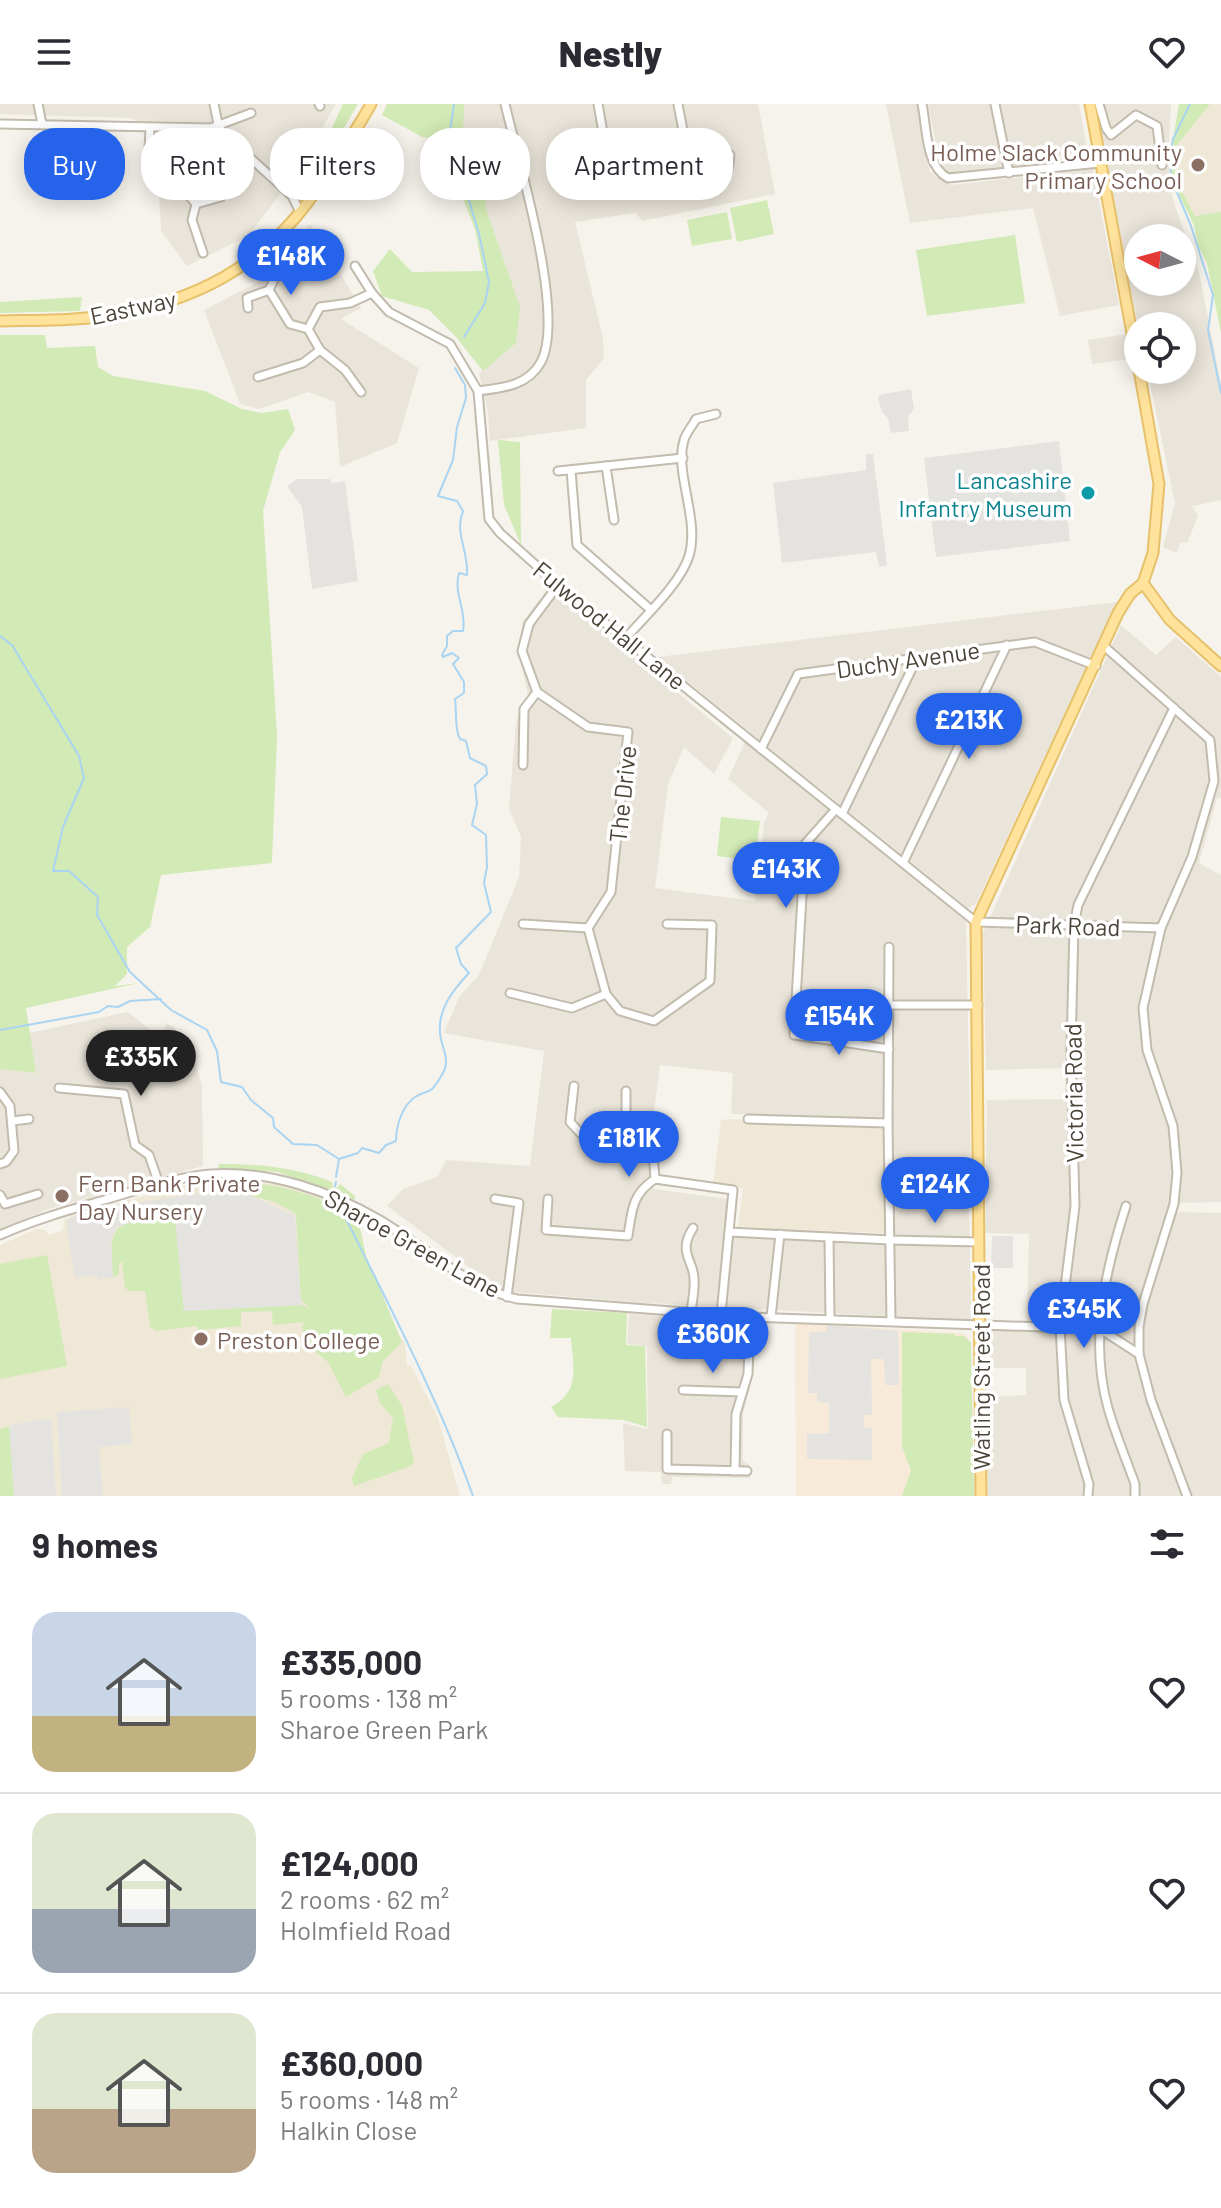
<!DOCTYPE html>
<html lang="en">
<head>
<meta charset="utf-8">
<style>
	body { margin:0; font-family:Barlow,sans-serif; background:#f7f7f7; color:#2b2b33; height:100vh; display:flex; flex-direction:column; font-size:30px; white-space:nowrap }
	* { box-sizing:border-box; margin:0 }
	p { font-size:26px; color:#7c7c81 }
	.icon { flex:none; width:44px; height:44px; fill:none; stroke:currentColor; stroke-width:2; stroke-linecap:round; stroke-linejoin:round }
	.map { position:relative; height:1392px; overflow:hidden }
	.drawer { display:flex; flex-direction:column; background:#fff; flex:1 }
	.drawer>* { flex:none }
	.hud { position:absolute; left:24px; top:24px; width:800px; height:72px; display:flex; gap:16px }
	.needle { width:52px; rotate:276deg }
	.buttons { position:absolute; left:1124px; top:120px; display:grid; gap:16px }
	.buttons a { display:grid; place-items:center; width:72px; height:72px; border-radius:50%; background:#fff; box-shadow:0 4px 20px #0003; font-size:40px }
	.price { position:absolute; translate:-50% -68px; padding:0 18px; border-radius:28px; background:#2563eb; color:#fff; font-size:26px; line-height:52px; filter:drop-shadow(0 2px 4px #0008) }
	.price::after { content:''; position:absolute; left:50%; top:48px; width:24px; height:18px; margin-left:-12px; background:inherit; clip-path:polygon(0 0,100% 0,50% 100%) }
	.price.current { background:#222; color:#fff }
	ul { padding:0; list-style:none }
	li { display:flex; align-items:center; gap:24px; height:200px; padding:0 32px }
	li+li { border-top:2px solid #e1e1e2 }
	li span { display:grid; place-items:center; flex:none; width:224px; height:160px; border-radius:24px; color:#555 }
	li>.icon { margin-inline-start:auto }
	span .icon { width:96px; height:96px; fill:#fffc; stroke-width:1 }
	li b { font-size:34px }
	h2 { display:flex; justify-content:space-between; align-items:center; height:96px; padding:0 32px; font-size:34px }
	.tag { padding:0 28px; border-radius:32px; background:#fff; box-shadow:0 4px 20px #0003; font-size:28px; line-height:72px }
	.tag.current { background:#2563eb; color:#fff }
	header { display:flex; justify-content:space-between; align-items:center; height:104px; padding:0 32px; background:#fff; font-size:36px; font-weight:800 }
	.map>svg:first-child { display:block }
	.residential { fill:#eae5da; fill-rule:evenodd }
	.commercial { fill:#f7ead8 }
	.education { fill:#efe8d6 }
	.green { fill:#d2eab5 }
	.parking { fill:#e5e3e0 }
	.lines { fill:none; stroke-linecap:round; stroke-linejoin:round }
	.stream { stroke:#a9d4f2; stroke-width:2 }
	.minor-casing { stroke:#c2bbae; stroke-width:11 }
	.major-casing { stroke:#e6c16a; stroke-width:13 }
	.minor { stroke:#fff; stroke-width:7 }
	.major { stroke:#ffe39c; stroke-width:9 }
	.education-dot { fill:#8d6e63; stroke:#fff; stroke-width:3 }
	.culture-dot { fill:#0f9aa8; stroke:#fff; stroke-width:3 }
	.labels { text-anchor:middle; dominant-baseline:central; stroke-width:7; stroke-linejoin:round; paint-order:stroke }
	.education-label { font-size:24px; fill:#785e54; stroke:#fff; text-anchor:start }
	.street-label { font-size:24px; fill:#4b4439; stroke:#fff }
	.culture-label { font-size:24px; fill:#0d838f; stroke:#fff; text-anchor:end }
</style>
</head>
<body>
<header><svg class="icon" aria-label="menu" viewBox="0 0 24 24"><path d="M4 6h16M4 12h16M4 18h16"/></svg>Nestly<svg class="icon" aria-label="heart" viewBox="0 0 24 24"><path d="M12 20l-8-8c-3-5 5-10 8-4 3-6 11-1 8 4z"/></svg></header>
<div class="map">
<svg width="1221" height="1392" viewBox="0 0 1221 1392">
	<rect width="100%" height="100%" fill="#f6f3ec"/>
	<g class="residential">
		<polygon points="0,0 336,0 297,68 248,132 187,162 161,127 156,33 132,14 0,10"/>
		<polygon points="461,0 758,0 775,90 642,117 636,109 575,118 603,234 604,254 586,276 586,324 490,337 488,308 479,270 509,221 481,88 459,14"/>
		<polygon points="886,0 918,0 930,68 951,81 1093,65 1119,201 1060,212 1033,104 910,119"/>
		<polygon points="928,0 1079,0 1088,50 1079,53 949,71 940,61"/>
		<path d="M 1094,0 L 1171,0 L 1168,56 L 1173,96 L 1199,168 L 1221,280 L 1221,396 L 1192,402 L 1198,412 L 1187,439 L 1181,438 L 1176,449 L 1163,443 L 1175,399 L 1147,266 L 1182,266 L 1182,222 L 1138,222 ZM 1138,134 L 1182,134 L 1182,178 L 1138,178 Z"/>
		<polygon points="310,120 361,204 341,215 419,264 397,339 340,363 335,298 309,288 259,305 240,300 204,206 264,175"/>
		<polygon points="1127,230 1131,255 1092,260 1088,236"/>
		<polygon points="549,483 733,634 714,670 684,643 668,681 655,784 755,797 764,719 769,709 728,675 745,638 966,817 971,1078 895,1074 892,1015 731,1010 733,969 660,961 653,1015 640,1029 654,1085 735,1096 733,1133 894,1142 892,1085 969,1086 971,1217 632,1198 513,1188 492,1180 387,1102 403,1085 437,1073 446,1056 530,1062 544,947 444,929 459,893 479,871 519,773 521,733 509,705 516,618 528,591 521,560 522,519"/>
		<polygon points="1117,498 976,800 968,804 657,553"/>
		<polygon points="1121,521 1156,551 1176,533 1221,573 1221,694 1217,694 1199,759 1221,771 1221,1098 1177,1099 1174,1108 1221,1109 1221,1392 988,1392 986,1293 1026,1291 1026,1264 987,1264 987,1218 1027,1218 1029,1130 985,1129 987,996 1065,995 1065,964 986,966 983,829"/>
		<polygon points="128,908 160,934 167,919 189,936 202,982 203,1062 48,1105 0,1126 0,962 24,930"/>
		<polygon points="629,1210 754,1218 753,1271 743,1310 743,1357 750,1361 750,1374 672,1373 671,1380 662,1380 661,1368 625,1367 623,1319 648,1325 647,1242 627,1240"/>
	</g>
	<polygon class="commercial" points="795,1219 964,1229 971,1239 974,1392 796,1392"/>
	<g class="education">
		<polygon points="1209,0 1221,0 1221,108 1195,113 1176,78 1175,48 1178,39"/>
		<polygon points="729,1015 885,1022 885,1129 738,1123 743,1084 713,1081 721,1016"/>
		<polygon points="247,1077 281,1081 333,1097 396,1227 405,1239 407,1262 411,1261 438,1314 460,1392 0,1392 0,1141 36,1125 43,1125 50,1131 63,1126 64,1116 72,1112 180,1082 202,1078"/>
	</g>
	<g class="green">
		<path d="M 343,0 L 358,0 L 311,80 L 297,68 C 322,50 330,28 343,0 Z"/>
		<polygon points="387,0 464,0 463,31 467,61 485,85 486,105 520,203 516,239 483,267 456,233 429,206 382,192 373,167 390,145 412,168 483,167 475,125 455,75 450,37 422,33 382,11"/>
		<polygon points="1179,0 1210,0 1176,42 1175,75 1195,112 1221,108 1221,229 1207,159 1198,142 1194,121 1180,93 1172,71 1170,53"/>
		<polygon points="767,96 774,130 737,138 730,104"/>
		<polygon points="727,108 732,135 692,142 687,116"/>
		<polygon points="1015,131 1025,199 927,212 916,146"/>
		<polygon points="82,193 80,207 0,209 0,198"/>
		<polygon points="0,231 45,231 47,244 95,242 98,263 113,272 205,287 242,305 262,309 288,305 295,326 280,348 263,407 277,631 272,759 161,771 150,823 127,843 127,870 115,882 139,879 26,904 36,969 0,965"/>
		<polygon points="498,336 520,338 521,441 504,401"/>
		<polygon points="721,713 760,717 755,757 717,752"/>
		<path d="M 219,1060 C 259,1060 295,1063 332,1078 L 333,1083 L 338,1083 L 340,1080 L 355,1092 L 355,1096 L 278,1068 L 218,1064 Z"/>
		<path d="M 232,1077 C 282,1080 326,1092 369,1120 L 359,1119 L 366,1152 L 402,1238 L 383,1257 L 379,1273 L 346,1293 L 328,1258 L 307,1241 L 302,1223 L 305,1218 L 273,1221 L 272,1207 L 241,1208 L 241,1222 L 198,1226 L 197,1222 L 156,1227 L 150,1223 L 145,1187 L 130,1187 L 125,1184 L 122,1158 L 119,1159 L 119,1170 L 113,1173 C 107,1109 121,1120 176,1116 L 184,1207 L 301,1201 L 310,1204 L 301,1196 L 296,1110 C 263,1089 245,1091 207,1092 L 212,1078 Z"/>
		<polygon points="47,1151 67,1262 0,1275 0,1160"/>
		<path d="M 552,1205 L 627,1209 L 626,1241 L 645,1242 L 647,1323 L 624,1316 L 558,1313 L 551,1303 C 581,1287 573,1263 571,1234 L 550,1234 Z"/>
		<polygon points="902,1228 955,1230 955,1232 964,1232 971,1239 974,1392 902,1392 911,1366 902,1343"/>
		<polygon points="388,1280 402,1302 414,1359 409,1363 354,1382 352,1374 363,1350 389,1339 393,1314 380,1299 376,1286"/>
		<polygon points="10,1322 14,1392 0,1392 0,1325"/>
	</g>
	<g class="parking">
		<polygon points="911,285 914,305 908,312 909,327 891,329 888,314 882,308 878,294 880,291"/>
		<polygon points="1059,337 1070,437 936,453 924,354"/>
		<polygon points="866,350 873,350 887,461 879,463 876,448 782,459 773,379 866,366"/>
		<polygon points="297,375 330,375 332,379 345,377 358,477 312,485 302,403 287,382"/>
		<polygon points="203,1089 247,1090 295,1112 301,1201 184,1207 175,1116 128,1119 116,1124 111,1135 113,1173 98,1175 97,1171 75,1174 66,1118 71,1114 128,1100"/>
		<polygon points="992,1132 1013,1132 1013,1164 991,1164"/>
		<polygon points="827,1221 898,1227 899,1281 885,1281 884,1255 871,1255 872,1311 864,1311 864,1324 872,1324 872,1356 807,1355 807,1330 829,1329 829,1299 817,1298 817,1289 808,1289 809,1228 826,1228"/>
		<polygon points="129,1303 132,1340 99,1343 103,1392 62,1392 57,1308"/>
		<polygon points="51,1314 56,1392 14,1392 9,1321"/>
	</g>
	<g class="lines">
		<g class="stream">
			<polyline points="454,0 447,48 461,70 479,130 489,178 485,199 464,233"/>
			<polyline points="1190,0 1173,35 1170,53 1171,74 1191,122 1213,191 1208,226 1221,289"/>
			<polyline points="0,532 12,541 79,652 84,674 63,723 53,767 69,767 98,793 97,811 130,868 171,906 207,926 217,947 221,978 242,983 251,996 273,1014 274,1023 293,1040 317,1041 339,1055 336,1073"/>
			<polyline points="0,926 99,908 108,902 118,903 130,897 161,895"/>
			<path d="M 339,1055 L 358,1049 L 362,1044 L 379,1049 L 386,1041 L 396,1037 C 396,1022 402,1002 415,993 C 420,989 427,989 432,985 C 435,982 444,969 445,964 C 449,952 440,940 440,928 C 438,904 454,885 469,869 L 461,860 L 456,844 L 491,808 L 484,779 L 487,763 L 486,731 L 472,721 L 477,700 L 475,681 L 487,670 L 486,662 L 470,654 L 466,637 L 460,635 C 454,625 457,607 455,595 L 464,589 L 464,578 L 453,560 L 459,554 L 452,549 L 443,553 L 442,551 L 447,542 L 447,532 L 453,527 L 463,527 C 467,507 453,489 459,469 L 467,471 C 469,448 454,429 463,407 L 457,397 L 438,392 L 453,356 L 457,323 L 466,294 L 465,281 L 455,264"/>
			<polyline points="335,1082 336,1078"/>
			<path d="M 336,1101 L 347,1117 C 392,1207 439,1297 473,1392"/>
		</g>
		<defs>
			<g id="minor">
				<polyline points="38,0 42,20"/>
				<polyline points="214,0 218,20 223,29 292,92 300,108"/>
				<polyline points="319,0 320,2"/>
				<path d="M 598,0 L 609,63 C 621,82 653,69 672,66 C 693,51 681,21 678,0"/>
				<path d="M 922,0 C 927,23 925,62 948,74 L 1100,59"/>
				<polyline points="995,0 1009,69"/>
				<polyline points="1099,0 1106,24 1111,31 1136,11 1157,22 1162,61"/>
				<polyline points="0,20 211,24 251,9"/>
				<polyline points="150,24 148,66 164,81 184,86 196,100 192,116 203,149"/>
				<polyline points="684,51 729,57"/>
				<polyline points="728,66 730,51"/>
				<polyline points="196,100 221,93 231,78"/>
				<polyline points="287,158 277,169 269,186 290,220 308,225"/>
				<polyline points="355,162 372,189 389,208 450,240 478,287 489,415 500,429 558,481 976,818 1161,824"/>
				<polyline points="248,204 247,194 269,186"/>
				<polyline points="258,273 303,259 320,246"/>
				<path d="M 478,287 C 502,284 528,282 541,258 C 566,210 518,56 505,0"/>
				<polyline points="361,288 345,266 320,246 308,225 320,203 350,199 372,189"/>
				<polyline points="606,362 614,416"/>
				<polyline points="571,366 577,441 651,506"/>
				<polyline points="558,367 683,354"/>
				<path d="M 626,534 C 646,511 680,480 689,452 C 700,415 674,369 684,336 C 686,329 693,321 696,315 L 716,310"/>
				<polyline points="1105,543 1210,636 1214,677 1192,753 1161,824 1143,904 1147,946 1173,1022 1177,1069 1174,1100 1143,1200 1139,1223 1139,1250 1151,1296 1187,1392"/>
				<polyline points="761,645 798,570 1035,538 1096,562"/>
				<polyline points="523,661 524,605 537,588"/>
				<polyline points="836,705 805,740 794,931 889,945"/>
				<polyline points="842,710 917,554"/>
				<polyline points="903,759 1007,541"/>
				<polyline points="523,820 588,824"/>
				<polyline points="889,843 888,1019 891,1217"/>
				<polyline points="510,889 572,904 606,890 588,824 611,788 628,628 588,623 537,588 522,547 529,520 558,481"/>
				<polyline points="606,890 620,907 654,917 710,877 712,821 667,820"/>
				<polyline points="889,901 978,901"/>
				<polyline points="574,982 570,1018 586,1035 639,1017 651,1023 655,1075"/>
				<polyline points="59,984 124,990 135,1041 149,1051 159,1080"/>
				<polyline points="626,987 626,1021"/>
				<polyline points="0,988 10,1002 14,1047 6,1058 0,1060"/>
				<polyline points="748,1015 888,1019"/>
				<polyline points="12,1017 29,1015"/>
				<polyline points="889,1080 978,1079"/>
				<polyline points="0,1091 5,1100 38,1090"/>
				<polyline points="495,1095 519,1099 507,1193"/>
				<path d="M 548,1095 L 546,1126 L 628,1132 C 632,1106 632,1090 655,1075 L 733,1086 L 721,1210"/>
				<path d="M 1126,1102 C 1105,1167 1089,1236 1108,1304 C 1115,1329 1126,1355 1135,1380 L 1135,1392"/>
				<polyline points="729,1128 891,1136 979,1138"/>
				<path d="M 0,1131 C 34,1116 69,1106 104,1096 C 139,1086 175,1073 211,1070 C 270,1066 330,1087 380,1116 C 424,1142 466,1183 517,1195 L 750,1213 L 1100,1225 L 1139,1250"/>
				<polyline points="829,1133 830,1215"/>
				<path d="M 691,1209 C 692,1198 695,1186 694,1175 C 694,1156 677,1149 693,1124"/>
				<polyline points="771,1213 780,1130"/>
				<polyline points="683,1286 742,1288"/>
				<polyline points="667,1330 667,1365 747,1367"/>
				<polyline points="735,1367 736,1310 748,1270 750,1213"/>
				<polyline points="1088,1392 1089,1380 1064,1296 1060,1223 1075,1102 1071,946 1074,821 1078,801 1174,604"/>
			</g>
			<g id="major">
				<polyline points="1090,0 1138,262"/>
				<path d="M 0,217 C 39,216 78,217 117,210 C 196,196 259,163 308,98 C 314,90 319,81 324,72 C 341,48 357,26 371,0"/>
				<polyline points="1143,479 1170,516 1221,562"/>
				<polyline points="981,1392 976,818 1118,509 1130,490 1143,479 1153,449 1159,380 1139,266"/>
			</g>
		</defs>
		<use href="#minor" class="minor-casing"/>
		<use href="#major" class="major-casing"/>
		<use href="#minor" class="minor"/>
		<use href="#major" class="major"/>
	</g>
	<g class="education-dot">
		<circle cx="1198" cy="61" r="8"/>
		<circle cx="62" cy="1092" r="8"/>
		<circle cx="201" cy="1235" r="8"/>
	</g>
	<circle class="culture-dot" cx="1088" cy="389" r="8"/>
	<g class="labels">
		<g class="education-label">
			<text x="1182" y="47" text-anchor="end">Holme Slack Community<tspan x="1182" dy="28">Primary School</tspan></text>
			<text x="78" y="1078">Fern Bank Private<tspan x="78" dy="28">Day Nursery</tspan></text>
			<text x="217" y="1235">Preston College</text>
		</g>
		<g class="street-label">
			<text transform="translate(133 203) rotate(-12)">Eastway</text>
			<text transform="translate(610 521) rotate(39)">Fulwood Hall Lane</text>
			<text transform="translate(908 555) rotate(-8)">Duchy Avenue</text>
			<text transform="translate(622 690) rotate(-84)">The Drive</text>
			<text transform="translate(1068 821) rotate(2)">Park Road</text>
			<text transform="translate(1073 989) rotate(-91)">Victoria Road</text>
			<text transform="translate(413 1139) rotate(29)">Sharoe Green Lane</text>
			<text transform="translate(980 1263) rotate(-90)">Watling Street Road</text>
		</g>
		<g class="culture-label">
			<text x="1072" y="375">Lancashire<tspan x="1072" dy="28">Infantry Museum</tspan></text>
		</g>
	</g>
</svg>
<div class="buttons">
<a><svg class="needle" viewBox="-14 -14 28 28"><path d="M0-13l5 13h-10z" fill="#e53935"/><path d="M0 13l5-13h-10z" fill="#7c7c81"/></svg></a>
<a><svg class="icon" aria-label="locate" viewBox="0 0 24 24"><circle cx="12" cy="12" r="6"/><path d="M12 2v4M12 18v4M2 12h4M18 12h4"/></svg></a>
</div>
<b class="price" style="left:291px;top:193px">£148K</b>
<b class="price" style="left:969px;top:657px">£213K</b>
<b class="price" style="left:786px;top:806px">£143K</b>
<b class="price" style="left:839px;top:953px">£154K</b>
<b class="price current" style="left:141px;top:994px">£335K</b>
<b class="price" style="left:629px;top:1075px">£181K</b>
<b class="price" style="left:935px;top:1121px">£124K</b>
<b class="price" style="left:1084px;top:1246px">£345K</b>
<b class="price" style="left:713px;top:1271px">£360K</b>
<div class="hud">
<a class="tag current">Buy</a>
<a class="tag">Rent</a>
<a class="tag">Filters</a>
<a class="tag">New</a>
<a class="tag">Apartment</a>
</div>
</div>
<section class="drawer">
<h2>9 homes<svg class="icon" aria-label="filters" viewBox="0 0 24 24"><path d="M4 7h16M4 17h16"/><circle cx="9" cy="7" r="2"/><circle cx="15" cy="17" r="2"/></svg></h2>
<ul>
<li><span style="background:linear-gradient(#c9d6e8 65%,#c2b280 0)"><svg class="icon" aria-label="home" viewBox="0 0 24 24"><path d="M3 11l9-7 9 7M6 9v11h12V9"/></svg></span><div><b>£335,000</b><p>5 rooms · 138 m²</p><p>Sharoe Green Park</p></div><svg class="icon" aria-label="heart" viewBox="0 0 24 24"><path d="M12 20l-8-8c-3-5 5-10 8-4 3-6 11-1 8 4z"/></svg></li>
<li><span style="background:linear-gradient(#dfe7d0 60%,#9aa5b1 0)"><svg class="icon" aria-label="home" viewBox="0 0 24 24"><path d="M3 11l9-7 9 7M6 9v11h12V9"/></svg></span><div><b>£124,000</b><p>2 rooms · 62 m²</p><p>Holmfield Road</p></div><svg class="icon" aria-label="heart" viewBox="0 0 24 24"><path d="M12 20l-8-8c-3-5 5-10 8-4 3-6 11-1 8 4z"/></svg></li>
<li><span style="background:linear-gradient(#dfe7d0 60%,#b9a48a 0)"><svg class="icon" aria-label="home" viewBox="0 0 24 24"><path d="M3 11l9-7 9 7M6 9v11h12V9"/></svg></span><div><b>£360,000</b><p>5 rooms · 148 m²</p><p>Halkin Close</p></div><svg class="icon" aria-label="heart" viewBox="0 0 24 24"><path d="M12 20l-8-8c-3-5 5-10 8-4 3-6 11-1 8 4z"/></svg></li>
</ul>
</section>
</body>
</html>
